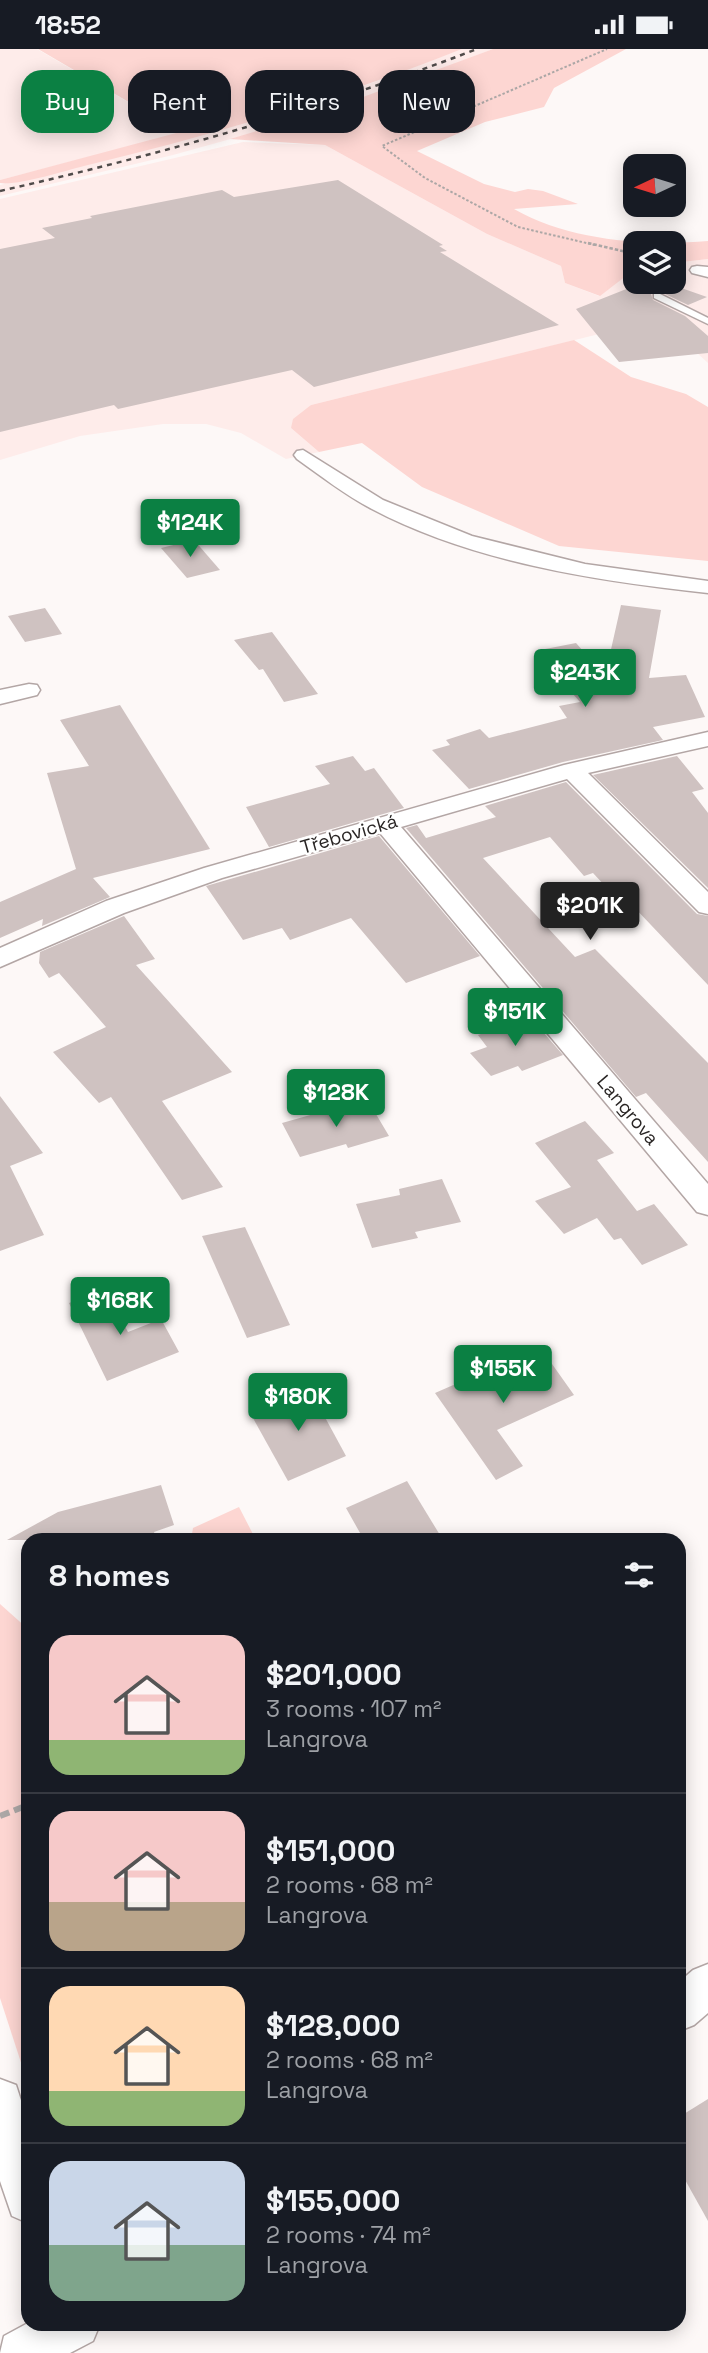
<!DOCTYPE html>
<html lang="en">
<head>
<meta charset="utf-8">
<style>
	body { margin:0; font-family:"Space Grotesk",sans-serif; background:#20242c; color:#f1f3f6; height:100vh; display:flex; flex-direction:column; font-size:26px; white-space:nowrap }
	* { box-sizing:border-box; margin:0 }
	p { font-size:23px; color:#9ea1a6 }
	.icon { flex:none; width:38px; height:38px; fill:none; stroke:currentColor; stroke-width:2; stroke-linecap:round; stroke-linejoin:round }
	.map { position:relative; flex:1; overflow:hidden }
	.panel { position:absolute; left:21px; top:1484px; width:665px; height:798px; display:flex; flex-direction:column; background:#171b24; border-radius:21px; box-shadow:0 4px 18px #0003 }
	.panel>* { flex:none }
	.top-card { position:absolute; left:21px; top:21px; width:667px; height:63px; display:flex; gap:14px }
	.needle { width:46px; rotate:266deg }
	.fabs { position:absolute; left:623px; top:105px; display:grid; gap:14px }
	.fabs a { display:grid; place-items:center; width:63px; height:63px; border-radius:14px; background:#171b24; box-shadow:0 4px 18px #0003; font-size:35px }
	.price { position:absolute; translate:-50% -60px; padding:0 16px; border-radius:7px; background:#0b8043; color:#fff; font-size:23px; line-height:46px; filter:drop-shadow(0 2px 4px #0008) }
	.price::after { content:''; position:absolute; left:50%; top:42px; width:21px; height:16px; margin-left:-10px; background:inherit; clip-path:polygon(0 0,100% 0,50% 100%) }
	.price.current { background:#222; color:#fff }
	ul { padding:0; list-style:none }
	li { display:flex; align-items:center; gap:21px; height:175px; padding:0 28px }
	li+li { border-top:2px solid #363941 }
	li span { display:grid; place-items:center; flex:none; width:196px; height:140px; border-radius:21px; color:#555 }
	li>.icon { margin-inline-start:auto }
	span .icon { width:84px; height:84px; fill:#fffc; stroke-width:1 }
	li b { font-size:30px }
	h2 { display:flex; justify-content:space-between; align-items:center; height:84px; padding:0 28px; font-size:30px }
	.pill { padding:0 24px; border-radius:21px; background:#171b24; box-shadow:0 4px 18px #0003; font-size:24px; line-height:63px }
	.pill.current { background:#0b8043; color:#fff }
	.status { display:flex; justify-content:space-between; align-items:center; height:49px; padding:0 35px; background:#171b24; direction:ltr }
	.status svg { height:19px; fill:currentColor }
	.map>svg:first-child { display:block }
	.built { fill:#feecea }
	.green { fill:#fdd6d2 }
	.building { fill:#cfc2c1 }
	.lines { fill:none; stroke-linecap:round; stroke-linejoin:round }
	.service-casing { stroke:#b3a6a5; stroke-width:3 }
	.minor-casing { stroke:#b3a6a5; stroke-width:3 }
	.path-far2 { stroke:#aca7a6; stroke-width:2; stroke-dasharray:2.5 2; stroke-linecap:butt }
	.path-far1 { stroke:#aca7a6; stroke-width:2.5; stroke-dasharray:3.5 2; stroke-linecap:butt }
	.path { stroke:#aca7a6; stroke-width:6; stroke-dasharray:10 5; stroke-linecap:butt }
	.service { fill:#fff; fill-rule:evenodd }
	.minor { fill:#fff; fill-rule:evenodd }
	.rail { stroke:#4f4b4a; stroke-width:2.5; stroke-dasharray:5 5; stroke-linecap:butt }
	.labels { text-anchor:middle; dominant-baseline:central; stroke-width:5; stroke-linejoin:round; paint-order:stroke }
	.street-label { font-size:19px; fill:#292524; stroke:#fff }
</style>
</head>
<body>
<div class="status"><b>18:52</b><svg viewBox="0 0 49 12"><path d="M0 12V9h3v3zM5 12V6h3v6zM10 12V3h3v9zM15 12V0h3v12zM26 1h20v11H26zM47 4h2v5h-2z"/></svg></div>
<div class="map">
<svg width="708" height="2304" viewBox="0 0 708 2304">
	<rect width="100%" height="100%" fill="#fdf8f7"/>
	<g class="built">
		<polygon points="0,0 37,0 181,84 0,131"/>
		<polygon points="462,0 493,0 381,43 285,75 173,106 0,147 0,136 213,84 361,38"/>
		<polygon points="243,93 325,96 487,185 561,217 565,234 599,247 635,220 635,233 674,233 674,214 708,210 708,314 660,270 311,356 291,379 319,403 286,410 241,384 206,375 163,375 80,387 0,411 0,150"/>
	</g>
	<g class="green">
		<path d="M 38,0 L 462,0 C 339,49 212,86 84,117 C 64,122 17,137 0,134 L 0,131 L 180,83 Z"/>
		<path d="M 493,0 L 626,0 L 554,39 L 544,58 L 485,73 L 417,102 L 484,135 L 515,143 L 528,140 L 543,142 L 578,155 L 514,160 C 570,192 645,197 708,192 L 708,210 L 674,214 L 674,194 L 635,194 L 635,220 L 600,247 L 565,234 L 561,217 L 487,185 L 325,96 L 230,90 L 336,58 Z"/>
		<polygon points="574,291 631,328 686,345 708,358 708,512 559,497 422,438 362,394 319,403 291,379 293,370 311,356"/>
		<polygon points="239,1458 256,1491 191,1491 193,1479"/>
		<polygon points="0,1555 28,1580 28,2035 0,1949"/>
	</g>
	<g class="building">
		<polygon points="338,131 443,196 439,197 447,202 440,203 559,276 314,338 292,321 118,360 114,356 0,383 0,200 55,189 42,179 92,169 90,167 222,141 234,148"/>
		<polygon points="644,233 664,233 707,248 688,256 661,243 651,245 653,251 685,267 708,287 708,304 619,313 576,260"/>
		<polygon points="194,491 220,521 187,529 161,499"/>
		<polygon points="621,556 661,561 649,629 686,626 705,668 653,678 663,691 563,713 469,740 432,701 450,696 446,691 480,680 489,689 567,669 559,657 580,653 535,602 576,594 605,627"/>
		<polygon points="45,559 62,585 25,593 8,567"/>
		<polygon points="272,583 318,645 284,653 263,620 259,621 234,591"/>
		<polygon points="120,656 210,800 93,829 110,848 42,877 43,870 0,889 0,853 76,820 47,724 89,717 60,671"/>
		<polygon points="353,707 365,722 374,719 404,759 269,798 246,758 330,735 315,717"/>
		<polygon points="677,707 704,740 692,743 708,764 708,839 593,726"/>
		<polygon points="566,733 697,865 708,867 708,936 613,836 606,838 593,824 584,827 550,788 483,809 575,908 595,900 708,1014 708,1113 646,1044 636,1048 406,779 417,776 426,789 496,768 485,757"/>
		<polygon points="379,787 480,907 406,934 351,869 290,891 282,879 243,891 206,837"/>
		<polygon points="124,867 155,910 136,916 232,1023 162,1052 223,1138 182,1151 111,1048 99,1054 53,1003 106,978 59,924 49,929 39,914 40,903"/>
		<polygon points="530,968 563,1006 522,1022 518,1017 491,1027 470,1004 487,998 478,986"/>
		<polygon points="0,1047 43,1104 10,1117 44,1186 0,1202"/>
		<polygon points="367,1050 389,1087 348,1099 346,1095 300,1108 282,1074"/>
		<polygon points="585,1072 614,1104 597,1111 637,1162 654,1155 688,1196 642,1216 621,1189 614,1191 597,1169 564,1185 535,1152 571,1138 535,1094"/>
		<polygon points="442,1130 461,1173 415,1183 418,1189 372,1199 356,1155 400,1146 399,1140"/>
		<polygon points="245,1178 290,1276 247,1289 202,1187"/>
		<polygon points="105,1240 128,1283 161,1270 179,1303 107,1332 69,1254"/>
		<polygon points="540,1298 574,1346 497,1381 523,1417 496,1431 435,1344"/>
		<polygon points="308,1337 346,1407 288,1432 249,1362"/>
		<polygon points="407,1432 443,1491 364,1491 346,1459"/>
		<polygon points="161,1436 174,1476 154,1483 157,1491 7,1491 58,1463"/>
		<polygon points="708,2050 708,2172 679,2120 679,2068"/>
	</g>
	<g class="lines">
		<defs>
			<polygon id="service" points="654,245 660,245 708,269 708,275 654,249"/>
			<g id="minor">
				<polygon points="697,217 708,218 708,228 692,224 690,221 692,218"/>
				<path d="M 303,401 L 383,451 L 472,487 L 585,515 L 708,532 L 708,544 C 597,532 472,513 372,460 C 345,446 321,427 297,410 L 294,406 L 297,402 Z"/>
				<polygon points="29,635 37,636 40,641 37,646 0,655 0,641"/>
				<polygon points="708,683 708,697 588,724 708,843 708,865 699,863 567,730 401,778 708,1135 708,1166 697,1163 380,784 222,829 124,864 0,918 0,899 106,852 204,819 564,716"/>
				<polygon points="708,1915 708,1964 694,1976 679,1982 679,1933 693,1921"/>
				<polygon points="0,2030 16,2036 28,2073 28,2174 12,2167 0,2132"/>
				<polygon points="28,2274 28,2275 100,2275 93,2292 70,2304 0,2304 4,2287"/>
			</g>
		</defs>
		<use href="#service" class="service-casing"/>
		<use href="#minor" class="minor-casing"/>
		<polyline class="path-far2" points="595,196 518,178 425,129 382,97 607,0"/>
		<polyline class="path-far1" points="588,194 635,205"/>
		<polyline class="path" points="0,1767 28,1756"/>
		<use href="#service" class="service"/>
		<use href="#minor" class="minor"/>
		<path class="rail" d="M 0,142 C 163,105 321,60 477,0"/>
	</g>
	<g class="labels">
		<g class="street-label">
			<text transform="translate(349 785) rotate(-16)">Třebovická</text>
			<text transform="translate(628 1061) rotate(50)">Langrova</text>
		</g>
	</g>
</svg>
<div class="fabs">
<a><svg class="needle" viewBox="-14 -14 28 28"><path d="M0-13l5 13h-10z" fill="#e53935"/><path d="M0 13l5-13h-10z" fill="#9ea1a6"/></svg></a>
<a><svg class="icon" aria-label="layers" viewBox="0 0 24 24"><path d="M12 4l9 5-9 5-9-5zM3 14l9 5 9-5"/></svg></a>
</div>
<b class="price" style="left:190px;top:510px">$124K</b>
<b class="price" style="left:585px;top:660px">$243K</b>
<b class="price current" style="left:590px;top:893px">$201K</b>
<b class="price" style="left:515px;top:999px">$151K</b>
<b class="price" style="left:336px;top:1080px">$128K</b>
<b class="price" style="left:120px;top:1288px">$168K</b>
<b class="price" style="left:503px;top:1356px">$155K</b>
<b class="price" style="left:298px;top:1384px">$180K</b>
<div class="top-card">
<a class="pill current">Buy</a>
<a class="pill">Rent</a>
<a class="pill">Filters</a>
<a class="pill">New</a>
</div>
<section class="panel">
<h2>8 homes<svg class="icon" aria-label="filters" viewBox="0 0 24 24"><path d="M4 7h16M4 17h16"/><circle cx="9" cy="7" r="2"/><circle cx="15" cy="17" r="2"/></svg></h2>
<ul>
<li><span style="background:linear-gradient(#f6c9c9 75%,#8fb573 0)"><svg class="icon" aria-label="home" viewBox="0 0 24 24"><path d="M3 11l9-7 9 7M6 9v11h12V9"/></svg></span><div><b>$201,000</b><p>3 rooms · 107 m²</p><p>Langrova</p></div></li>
<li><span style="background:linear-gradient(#f6c9c9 65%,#b9a48a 0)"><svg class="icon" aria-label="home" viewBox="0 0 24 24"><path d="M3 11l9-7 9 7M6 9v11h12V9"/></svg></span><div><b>$151,000</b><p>2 rooms · 68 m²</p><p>Langrova</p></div></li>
<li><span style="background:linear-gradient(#ffd9b3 75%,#8fb573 0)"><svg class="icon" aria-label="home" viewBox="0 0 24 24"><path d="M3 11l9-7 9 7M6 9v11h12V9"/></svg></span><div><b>$128,000</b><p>2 rooms · 68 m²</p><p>Langrova</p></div></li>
<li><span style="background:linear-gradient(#c9d6e8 60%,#7fa58c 0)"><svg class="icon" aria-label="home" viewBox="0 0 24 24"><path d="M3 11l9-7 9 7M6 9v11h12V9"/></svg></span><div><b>$155,000</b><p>2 rooms · 74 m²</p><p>Langrova</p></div></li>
</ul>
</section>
</div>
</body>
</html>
